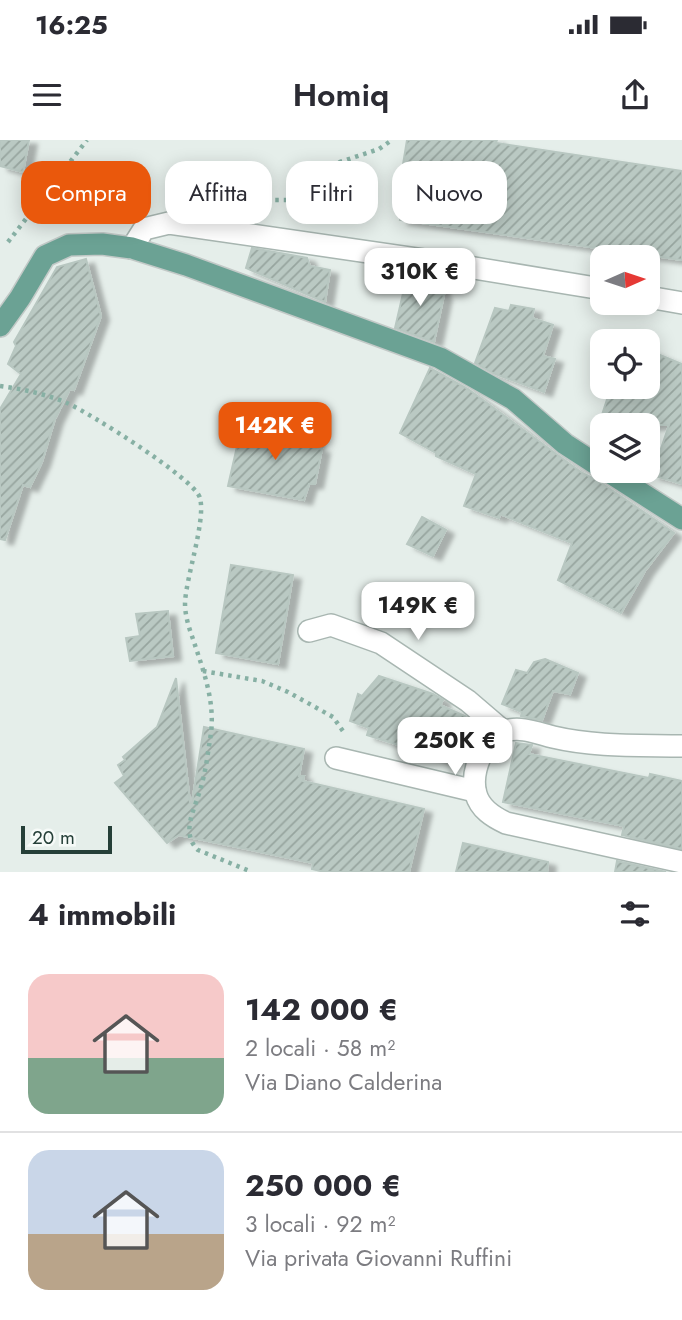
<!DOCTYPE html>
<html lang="it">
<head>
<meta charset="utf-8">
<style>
	body { margin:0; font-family:Jost,sans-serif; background:#f7f7f7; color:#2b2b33; height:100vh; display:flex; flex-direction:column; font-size:26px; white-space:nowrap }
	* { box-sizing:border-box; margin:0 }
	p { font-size:23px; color:#7c7c81 }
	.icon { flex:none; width:38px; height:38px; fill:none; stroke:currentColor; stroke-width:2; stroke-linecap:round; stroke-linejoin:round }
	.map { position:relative; height:732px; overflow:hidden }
	.side { display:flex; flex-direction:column; background:#fff; flex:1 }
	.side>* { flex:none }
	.guide { position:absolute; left:21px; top:21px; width:640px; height:63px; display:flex; gap:14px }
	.needle { width:46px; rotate:87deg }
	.fabs { position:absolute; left:590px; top:105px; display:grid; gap:14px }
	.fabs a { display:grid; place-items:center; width:70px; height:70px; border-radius:14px; background:#fff; box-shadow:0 4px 18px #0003; font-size:35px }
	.scale { position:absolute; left:21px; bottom:18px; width:91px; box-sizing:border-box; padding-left:7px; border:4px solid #253f38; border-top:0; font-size:19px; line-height:24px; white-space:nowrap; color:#253f38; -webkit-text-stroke:5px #f6faf8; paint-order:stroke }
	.price { position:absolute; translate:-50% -60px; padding:0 16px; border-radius:14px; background:#fff; color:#222; font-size:23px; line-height:46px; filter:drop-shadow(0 2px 4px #0008) }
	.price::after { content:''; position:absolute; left:50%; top:42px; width:21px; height:16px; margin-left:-10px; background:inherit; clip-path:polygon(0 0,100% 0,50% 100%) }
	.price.selected { background:#ea580c; color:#fff }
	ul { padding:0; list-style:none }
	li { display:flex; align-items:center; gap:21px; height:175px; padding:0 28px }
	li+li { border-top:2px solid #e1e1e2 }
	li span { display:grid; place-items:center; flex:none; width:196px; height:140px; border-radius:21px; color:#555 }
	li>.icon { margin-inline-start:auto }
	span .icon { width:84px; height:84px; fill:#fffc; stroke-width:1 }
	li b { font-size:30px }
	h2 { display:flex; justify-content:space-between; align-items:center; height:84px; padding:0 28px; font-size:30px }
	.chip { padding:0 24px; border-radius:21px; background:#fff; box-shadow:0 4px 18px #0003; font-size:24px; line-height:63px }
	.chip.selected { background:#ea580c; color:#fff }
	.status { display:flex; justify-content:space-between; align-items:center; height:49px; padding:0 35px; background:#fff; direction:ltr }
	.status svg { height:19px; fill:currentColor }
	header { display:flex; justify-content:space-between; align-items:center; height:91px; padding:0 28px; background:#fff; font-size:32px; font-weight:600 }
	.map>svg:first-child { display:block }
	.building { fill:url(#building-hatch); stroke:#b8c7c1; stroke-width:2; filter:url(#shadow) }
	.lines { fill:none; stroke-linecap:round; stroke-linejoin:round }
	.minor-casing { stroke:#a8b6b1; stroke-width:24 }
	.major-casing { stroke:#c2c9c7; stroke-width:24 }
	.path { stroke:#87b0a4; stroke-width:4.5; stroke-dasharray:3.5 5; stroke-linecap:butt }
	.minor { stroke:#fff; stroke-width:21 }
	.major { stroke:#6ba294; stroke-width:21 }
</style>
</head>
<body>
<div class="status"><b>16:25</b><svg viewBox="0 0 49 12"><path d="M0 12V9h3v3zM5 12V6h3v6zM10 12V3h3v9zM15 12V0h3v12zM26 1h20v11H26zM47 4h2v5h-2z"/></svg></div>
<header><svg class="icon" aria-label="menu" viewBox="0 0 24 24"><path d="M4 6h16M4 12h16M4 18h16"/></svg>Homiq<svg class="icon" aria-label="share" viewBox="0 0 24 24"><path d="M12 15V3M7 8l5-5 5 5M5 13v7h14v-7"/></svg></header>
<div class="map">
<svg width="682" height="732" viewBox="0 0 682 732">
	<defs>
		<pattern id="building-hatch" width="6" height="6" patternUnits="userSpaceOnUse" patternTransform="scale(1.75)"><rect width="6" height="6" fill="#bac9c3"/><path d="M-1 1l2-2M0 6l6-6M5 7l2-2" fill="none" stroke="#97a59f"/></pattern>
		<filter id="shadow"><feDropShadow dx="8" dy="4.5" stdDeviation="2" flood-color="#0004"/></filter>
	</defs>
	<rect width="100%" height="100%" fill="#e5eeea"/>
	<g class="building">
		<polygon points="0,0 29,0 23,32 0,26"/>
		<polygon points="407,0 497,0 496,3 682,31 682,120 400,80 404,64 397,61"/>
		<polygon points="252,108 307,118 310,126 330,130 325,162 246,128"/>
		<polygon points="86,119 101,176 74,250 70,249 55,279 42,322 30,347 23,345 5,400 0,399 0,269 21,234 8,224 16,206 14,202 57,127"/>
		<polygon points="407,136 443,144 441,154 444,155 434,202 395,188"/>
		<polygon points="511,165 534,169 532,178 553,185 543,216 555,219 544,252 493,233 475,223 495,168 509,171"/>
		<polygon points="648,210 682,224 682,344 652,335 669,285 613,285 600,281 611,247 648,247"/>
		<polygon points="430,228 468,249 582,333 597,340 674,393 645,431 621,473 558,440 572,403 500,374 499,378 464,366 476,334 436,316 436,313 400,293"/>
		<polygon points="245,285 256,288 256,285 300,293 298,295 316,299 314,307 322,309 315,344 309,344 304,360 228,346 238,302 241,303"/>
		<polygon points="422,377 446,390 433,416 407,404"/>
		<polygon points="231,425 293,435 278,524 216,513"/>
		<polygon points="168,471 173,516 130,521 126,498 140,496 136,474"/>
		<polygon points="545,519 578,533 570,554 553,551 542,580 521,576 522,572 502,564 516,530 527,533 534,522"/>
		<polygon points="379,536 433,554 443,560 440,565 465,576 446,620 367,595 369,588 350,581 358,554 362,556"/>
		<polygon points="176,538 190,663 192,663 204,587 304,609 299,636 304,636 303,641 424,669 409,732 325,732 312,729 313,723 179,695 167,703 115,643 124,636 118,625 125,620 123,617 157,587"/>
		<polygon points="516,603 532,605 529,614 649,638 650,634 682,641 682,709 622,695 624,686 503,662"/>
		<polygon points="463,703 548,722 547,732 456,732"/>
		<polygon points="617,721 666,732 615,732"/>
	</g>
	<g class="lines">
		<defs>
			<g id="minor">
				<polyline points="132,108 144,89 169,83 444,123 602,149"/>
				<polyline points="648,157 682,163"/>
				<polyline points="309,491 331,485 381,503 468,561 503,591"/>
				<path d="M 682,606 C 639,605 595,607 553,597 C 537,593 521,586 505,591 C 483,598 470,633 476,654 C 480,669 493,677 506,683 L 682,722"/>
				<polyline points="336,618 475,651"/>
			</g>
			<g id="major">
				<polyline points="0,186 20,158 45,116 69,105 102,104 132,108 186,125 440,218 513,259 565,304 602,328"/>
				<polyline points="607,331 682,379"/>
			</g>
		</defs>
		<use href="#minor" class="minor-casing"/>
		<use href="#major" class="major-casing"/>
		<g class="path">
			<polyline points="215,64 225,53 256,51 269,60 289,60 318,42 340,22 379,9 392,0"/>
			<polyline points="8,102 87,0"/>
			<path d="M 0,246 C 22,249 46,254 67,263 C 88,272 195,339 200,358 C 206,381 186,437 185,463 C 185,476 189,488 193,499 C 203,530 215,560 211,593 C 208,611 206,632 200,650 C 195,669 180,693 198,710 L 252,732"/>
			<polyline points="203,531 262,541 288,552 333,577 345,594"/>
		</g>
		<use href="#minor" class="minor"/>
		<use href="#major" class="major"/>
	</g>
</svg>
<div class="fabs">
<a><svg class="needle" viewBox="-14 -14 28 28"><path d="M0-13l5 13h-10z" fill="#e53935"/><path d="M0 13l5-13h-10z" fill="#7c7c81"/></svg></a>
<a><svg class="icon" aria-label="locate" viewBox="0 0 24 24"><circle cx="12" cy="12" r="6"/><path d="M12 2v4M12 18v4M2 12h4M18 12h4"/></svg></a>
<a><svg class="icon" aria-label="layers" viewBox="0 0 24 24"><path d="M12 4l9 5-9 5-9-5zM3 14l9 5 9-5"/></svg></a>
</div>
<div class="scale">20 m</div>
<b class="price" style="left:420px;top:168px">310K €</b>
<b class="price selected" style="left:275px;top:322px">142K €</b>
<b class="price" style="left:418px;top:502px">149K €</b>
<b class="price" style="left:455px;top:637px">250K €</b>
<div class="guide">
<a class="chip selected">Compra</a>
<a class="chip">Affitta</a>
<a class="chip">Filtri</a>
<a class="chip">Nuovo</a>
</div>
</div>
<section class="side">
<h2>4 immobili<svg class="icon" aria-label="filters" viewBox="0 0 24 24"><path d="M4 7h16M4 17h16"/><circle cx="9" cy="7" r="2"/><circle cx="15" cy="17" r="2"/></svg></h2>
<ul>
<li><span style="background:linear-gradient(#f6c9c9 60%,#7fa58c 0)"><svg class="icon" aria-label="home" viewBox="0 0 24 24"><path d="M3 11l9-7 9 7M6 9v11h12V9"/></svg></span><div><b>142 000 €</b><p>2 locali · 58 m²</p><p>Via Diano Calderina</p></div></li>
<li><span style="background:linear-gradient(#c9d6e8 60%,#b9a48a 0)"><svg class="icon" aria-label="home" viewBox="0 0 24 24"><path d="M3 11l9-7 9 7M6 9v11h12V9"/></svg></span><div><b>250 000 €</b><p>3 locali · 92 m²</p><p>Via privata Giovanni Ruffini</p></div></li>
</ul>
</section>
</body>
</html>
